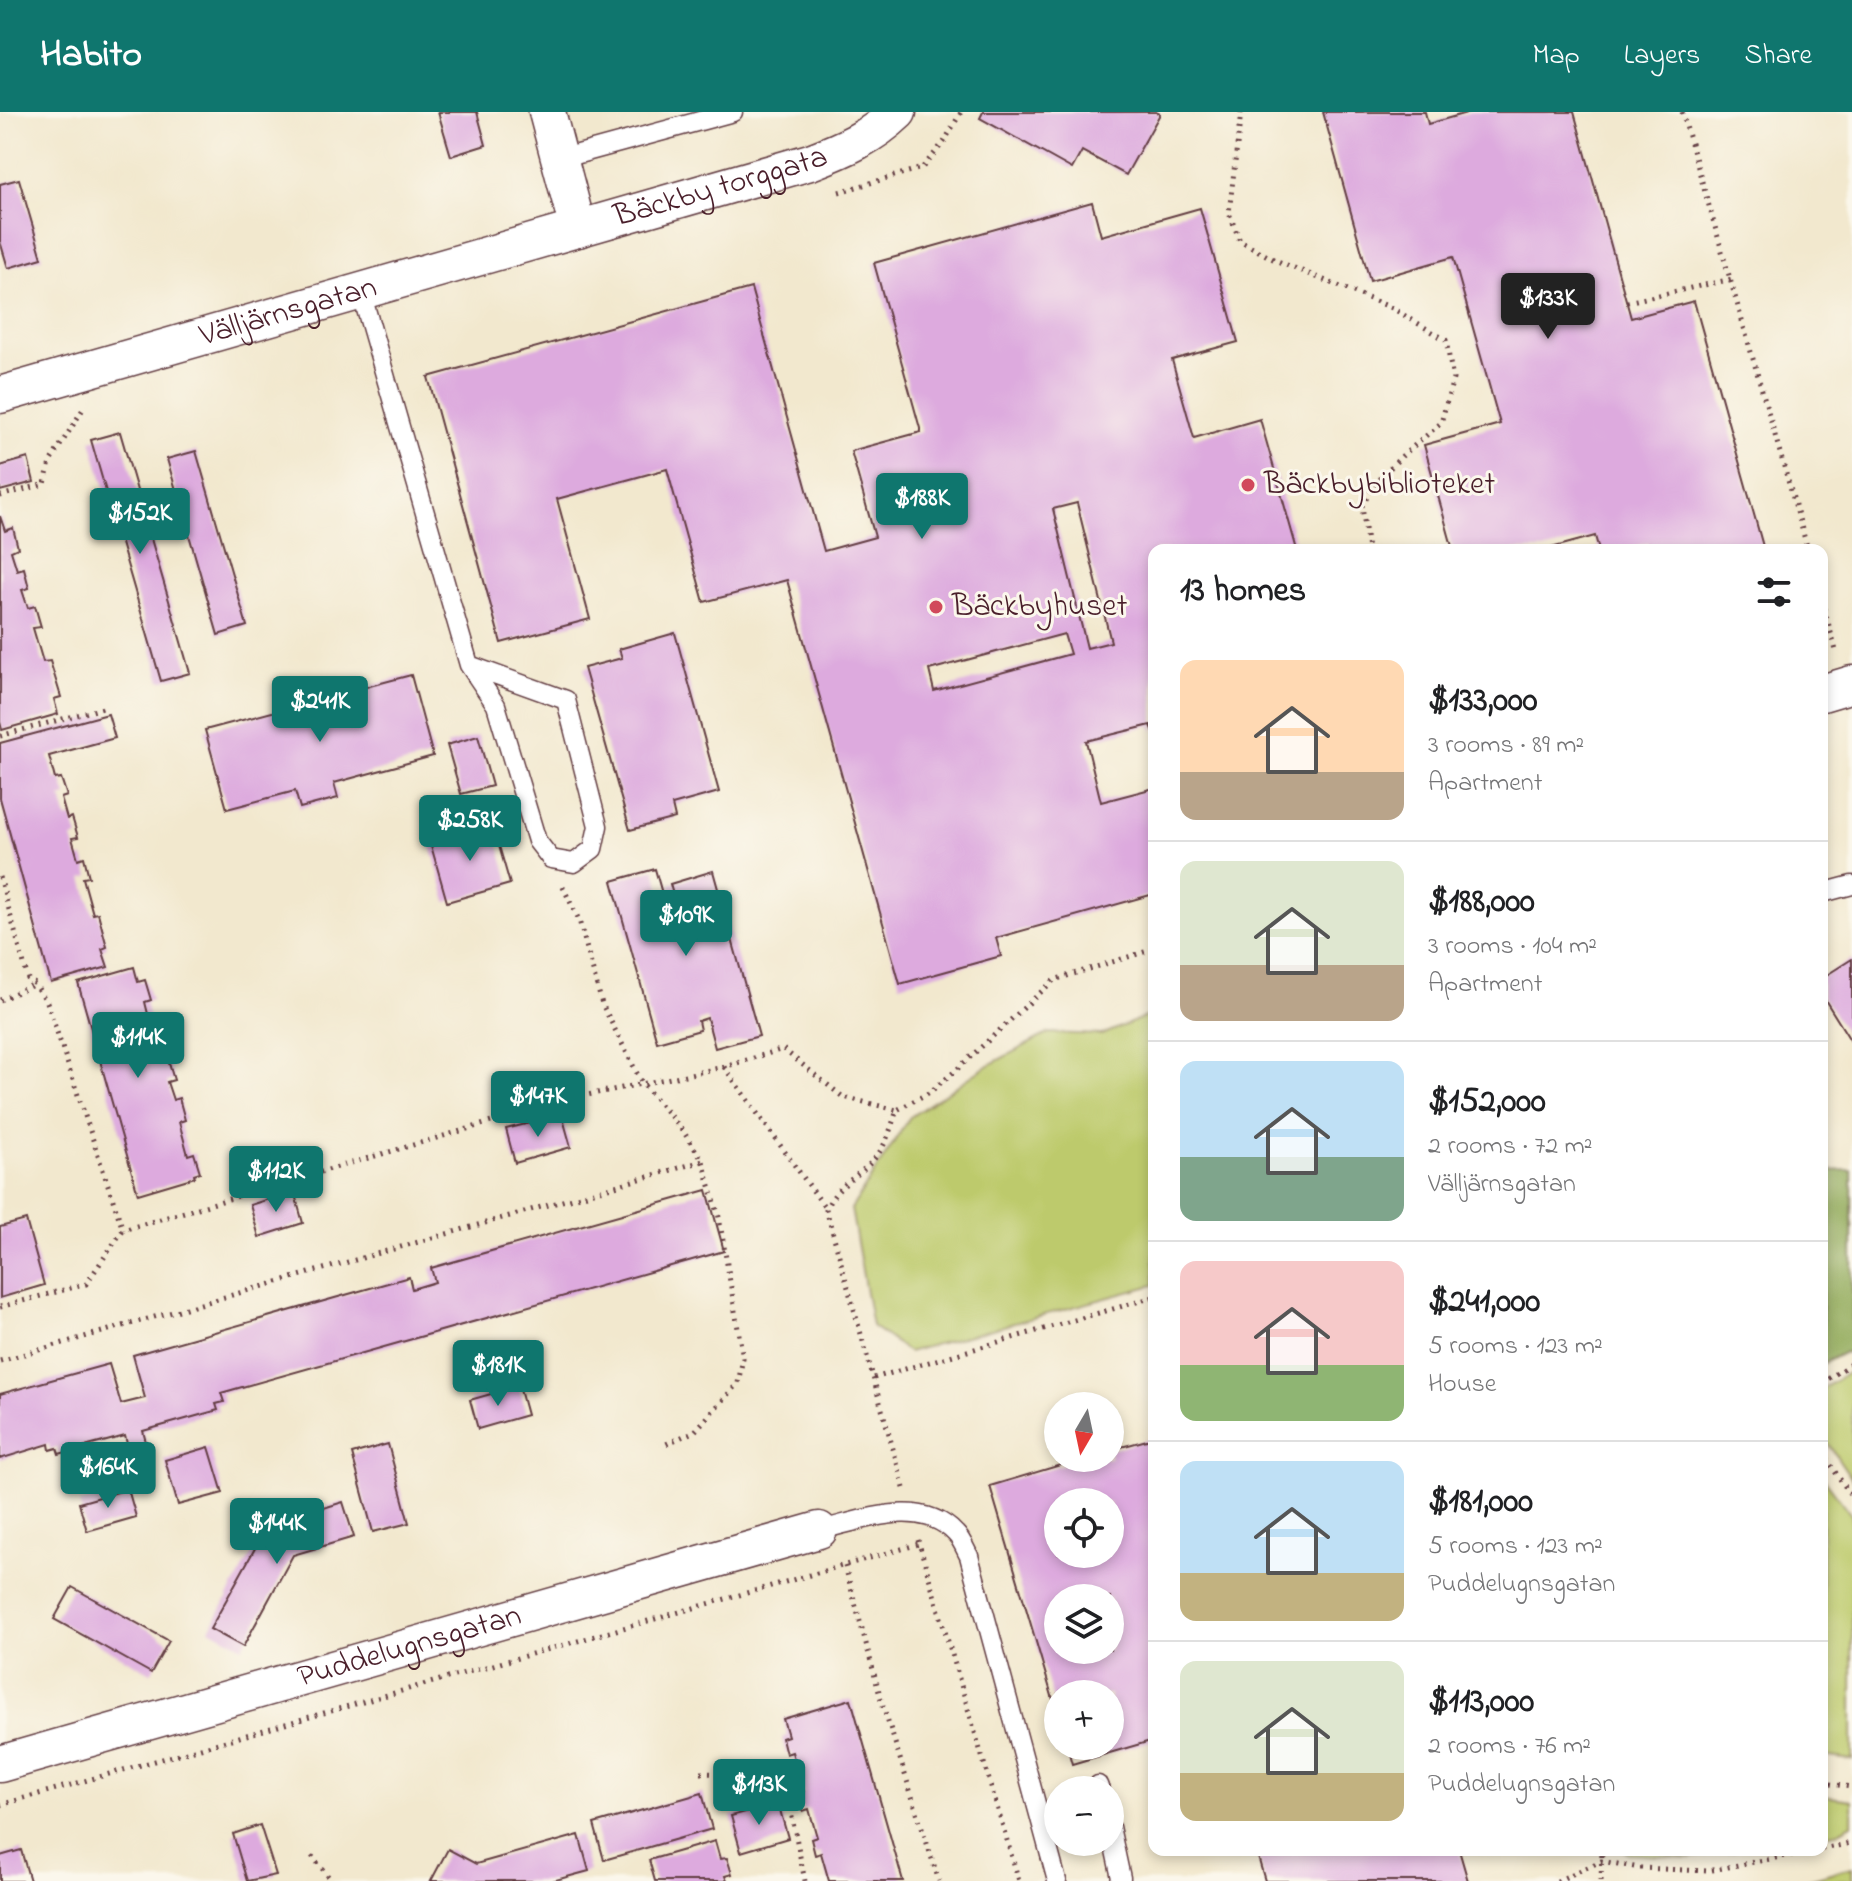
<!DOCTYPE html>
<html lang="en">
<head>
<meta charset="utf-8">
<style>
	body { margin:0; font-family:"Indie Flower",sans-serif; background:#f6f6f6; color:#202124; height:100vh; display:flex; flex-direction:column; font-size:30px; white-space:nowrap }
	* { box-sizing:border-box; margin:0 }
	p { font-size:26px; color:#757577 }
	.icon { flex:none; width:44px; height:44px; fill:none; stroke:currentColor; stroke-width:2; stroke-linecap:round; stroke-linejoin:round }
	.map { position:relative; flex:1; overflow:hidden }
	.side { position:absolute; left:1148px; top:432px; width:680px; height:1312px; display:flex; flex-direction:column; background:#fff; border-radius:16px; box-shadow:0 4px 12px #0003 }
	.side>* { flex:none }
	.needle { width:52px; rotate:189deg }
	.buttons { position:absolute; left:1044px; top:1280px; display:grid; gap:16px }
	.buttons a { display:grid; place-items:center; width:80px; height:80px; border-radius:50%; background:#fff; box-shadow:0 4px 12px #0003; font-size:40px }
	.price { position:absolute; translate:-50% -68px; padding:0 18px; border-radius:8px; background:#0f766e; color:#fff; font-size:26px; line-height:52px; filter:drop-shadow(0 2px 4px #0008) }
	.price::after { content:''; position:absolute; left:50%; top:48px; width:24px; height:18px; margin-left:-12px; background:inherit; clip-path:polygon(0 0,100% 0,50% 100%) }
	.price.current { background:#222; color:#fff }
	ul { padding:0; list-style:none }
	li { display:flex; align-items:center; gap:24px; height:200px; padding:0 32px }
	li+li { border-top:2px solid #e0e0e0 }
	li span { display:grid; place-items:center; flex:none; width:224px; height:160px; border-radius:16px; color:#555 }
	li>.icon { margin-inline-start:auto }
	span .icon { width:96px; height:96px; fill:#fffc; stroke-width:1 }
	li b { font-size:34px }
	h2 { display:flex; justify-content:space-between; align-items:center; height:96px; padding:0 32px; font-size:34px }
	header { display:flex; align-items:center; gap:48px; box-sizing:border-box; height:112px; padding:0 40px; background:#0f766e; color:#fff }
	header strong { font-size:38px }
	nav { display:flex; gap:44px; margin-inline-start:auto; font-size:28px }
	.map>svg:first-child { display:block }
	.green { fill:#bdca6c; stroke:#84744c; stroke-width:2 }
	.forest { fill:#96ae60; stroke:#706646; stroke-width:2 }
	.building { fill:#ddaade; fill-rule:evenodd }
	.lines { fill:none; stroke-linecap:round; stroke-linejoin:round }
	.service-casing { stroke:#633d43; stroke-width:21 }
	.minor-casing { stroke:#633d43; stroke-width:39 }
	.path { stroke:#633d43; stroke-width:5; stroke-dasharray:2 6; stroke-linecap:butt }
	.service { stroke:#fff; stroke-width:18 }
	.minor { stroke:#fff; stroke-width:36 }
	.poi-dot { fill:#d1495b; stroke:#fbf7ec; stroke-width:3 }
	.labels { text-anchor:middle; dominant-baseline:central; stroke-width:6; stroke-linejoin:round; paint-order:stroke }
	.street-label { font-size:32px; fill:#4a1f2b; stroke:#fbf7ec }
	.poi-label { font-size:32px; fill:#4a1f2b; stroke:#fbf7ec; text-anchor:start }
</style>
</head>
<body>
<header>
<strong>Habito</strong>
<nav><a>Map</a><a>Layers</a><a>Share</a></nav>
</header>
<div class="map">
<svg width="1852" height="1769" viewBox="0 0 1852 1769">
	<rect width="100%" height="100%" fill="#fbf7ec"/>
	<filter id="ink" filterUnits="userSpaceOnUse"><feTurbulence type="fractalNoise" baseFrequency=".0125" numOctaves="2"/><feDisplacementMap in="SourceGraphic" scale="16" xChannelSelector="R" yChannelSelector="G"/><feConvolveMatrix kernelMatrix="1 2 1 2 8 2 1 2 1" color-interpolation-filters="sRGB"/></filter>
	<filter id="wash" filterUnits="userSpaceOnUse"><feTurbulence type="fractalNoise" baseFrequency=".006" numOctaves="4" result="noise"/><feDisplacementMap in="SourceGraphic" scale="32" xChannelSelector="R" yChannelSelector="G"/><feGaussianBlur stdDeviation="1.8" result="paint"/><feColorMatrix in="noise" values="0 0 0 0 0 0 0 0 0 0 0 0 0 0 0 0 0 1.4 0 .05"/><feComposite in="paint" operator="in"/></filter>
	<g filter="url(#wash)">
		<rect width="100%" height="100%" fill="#f2e8ce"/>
		<g class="green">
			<polygon points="1154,901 1154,1173 908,1240 872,1214 851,1097 910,1005 985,955 1049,921 1102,923"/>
			<polygon points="1851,1259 1852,1260 1852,1367 1822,1323 1822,1277"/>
			<polygon points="1822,1364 1852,1404 1852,1648 1822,1644"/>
			<polygon points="1822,1684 1852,1688 1852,1712 1835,1721 1822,1723"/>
			<polygon points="1624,1738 1736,1738 1689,1746 1628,1742"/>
			<polygon points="1852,1755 1852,1769 1803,1769"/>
		</g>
		<polygon class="forest" points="1852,1058 1852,1242 1845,1240 1822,1252 1822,1059"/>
		<g id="blocks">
			<g class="building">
				<polygon points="438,0 477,0 486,33 451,44"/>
				<polygon points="983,0 1156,0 1160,2 1126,63 1082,39 1072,57 980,6"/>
				<polygon points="1323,0 1425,0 1428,12 1470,0 1574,0 1631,206 1694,189 1764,438 1650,438 1648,431 1624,438 1599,438 1595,424 1544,438 1453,438 1424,333 1500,312 1453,145 1370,169"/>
				<polygon points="19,67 42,146 8,156 0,129 0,72"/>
				<path d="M 1092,90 L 1101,124 L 1200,96 L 1238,230 L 1172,248 L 1194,326 L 1260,307 L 1297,438 L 1154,438 L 1154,620 L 1151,613 L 1086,629 L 1101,690 L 1154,676 L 1154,782 L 996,826 L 1001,844 L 900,872 L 787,468 L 704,490 L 667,357 L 557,387 L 590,507 L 501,531 L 428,265 L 751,176 L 824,439 L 875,425 L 851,339 L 921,320 L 874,151 ZM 1077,391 L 1111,530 L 1087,536 L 1053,397 ZM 1064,522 L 1070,542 L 934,579 L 929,558 Z"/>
				<polygon points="120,320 190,561 161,569 91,328"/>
				<polygon points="196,339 247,514 218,523 167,347"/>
				<polygon points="28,346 34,370 0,379 0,354"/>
				<polygon points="0,404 5,419 13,416 18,436 11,439 17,458 24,456 29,476 22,478 28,496 35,494 41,515 33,516 43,550 50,549 61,585 54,587 58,602 2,618 0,610"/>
				<polygon points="675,521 719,680 672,693 675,706 630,718 584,556 622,546 619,537"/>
				<polygon points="411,563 433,644 334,671 338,686 300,696 295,679 227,697 205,618"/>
				<polygon points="108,602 115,626 49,644 55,667 61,666 67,684 61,686 67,707 72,705 78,725 72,726 78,747 84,745 89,765 83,766 93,802 98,801 107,835 102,837 108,855 51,871 0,686 0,631"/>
				<polygon points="478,624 492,674 461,682 447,633"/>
				<polygon points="493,713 510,772 447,790 430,730"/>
				<polygon points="655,757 663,785 673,783 670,772 713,759 759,924 715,936 707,906 698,909 700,918 657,930 612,769"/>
				<polygon points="1852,847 1852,931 1822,883 1822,866"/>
				<polygon points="134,855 138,870 145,868 151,888 145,890 150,910 157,907 162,928 156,930 162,950 168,948 174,968 167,970 173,988 179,986 185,1008 179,1010 188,1043 194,1041 200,1060 194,1062 195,1065 138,1082 78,871"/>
				<polygon points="562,1003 571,1035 515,1051 506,1017"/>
				<polygon points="707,1078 724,1139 221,1281 224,1290 216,1292 218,1298 143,1319 147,1334 129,1339 125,1324 59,1342 57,1336 50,1338 49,1332 0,1347 0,1282 109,1252 121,1292 145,1286 133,1243 409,1165 412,1177 435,1170 431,1156"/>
				<polygon points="294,1079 303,1111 259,1125 250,1093"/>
				<polygon points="26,1108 44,1173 0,1186 0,1115"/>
				<polygon points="519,1274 527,1303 478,1317 470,1288"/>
				<path d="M 1154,1326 L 1154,1628 L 1072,1652 L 1067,1634 L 1110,1634 L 1110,1582 L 1058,1582 L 1057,1601 L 990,1374 L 1084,1346 L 1110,1346 L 1110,1338 ZM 1058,1390 L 1110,1390 L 1110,1442 L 1058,1442 ZM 1058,1486 L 1110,1486 L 1110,1538 L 1058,1538 Z"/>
				<polygon points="388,1332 409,1411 373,1420 352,1342"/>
				<polygon points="209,1335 223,1381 178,1393 165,1348"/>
				<polygon points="128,1377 136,1405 87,1419 79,1391"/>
				<polygon points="343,1390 354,1425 293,1443 243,1535 210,1517 268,1413"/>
				<polygon points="72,1475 169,1529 151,1561 54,1507"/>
				<polygon points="851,1587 903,1769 829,1769 821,1741 815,1743 811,1727 817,1725 809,1697 803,1699 798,1683 804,1681 792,1640 786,1642 782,1626 788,1624 783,1607"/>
				<polygon points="702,1681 712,1717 604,1748 594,1712"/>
				<polygon points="778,1691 788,1726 741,1740 731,1704"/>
				<polygon points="260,1713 276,1763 247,1769 233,1722"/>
				<polygon points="579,1723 589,1759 552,1769 431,1769 448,1737 476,1752"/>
				<polygon points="715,1729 720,1747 727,1746 732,1762 725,1764 727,1769 655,1769 649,1748"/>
				<polygon points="21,1738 30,1769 0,1769 0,1744"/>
				<polygon points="1256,1738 1459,1738 1468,1769 1265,1769"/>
			</g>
		</g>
	</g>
	<g filter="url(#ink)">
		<use href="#blocks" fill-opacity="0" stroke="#633d43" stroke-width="2"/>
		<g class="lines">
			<defs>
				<g id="service">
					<polyline points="560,47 733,0"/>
					<polyline points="361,180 469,553 496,593 537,729 551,747 574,751 593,737 598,714 566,588 469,553"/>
					<polyline points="1822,781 1852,773"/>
					<path d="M 819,1418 C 862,1409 921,1384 956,1422 C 962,1428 965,1437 969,1444 L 1057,1769"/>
					<polyline points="1098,1673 1100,1678"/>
					<polyline points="1110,1715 1121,1766 1120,1769"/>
				</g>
				<g id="minor">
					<polyline points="547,0 578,117"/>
					<path id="s1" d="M 0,283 L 810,50 C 844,37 872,25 898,0"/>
					<polyline points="1822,581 1852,572"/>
					<path id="s2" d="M 0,1652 L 819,1418"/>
				</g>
			</defs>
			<use href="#service" class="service-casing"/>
			<use href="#minor" class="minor-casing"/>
			<g class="path">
				<polyline points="1241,0 1229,101 1240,129 1275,148 1392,196 1446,228 1453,267 1441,311 1402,344 1376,370 1362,394 1368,438"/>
				<polyline points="1682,0 1808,438"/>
				<polyline points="839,80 922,56 944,30 961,0"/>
				<polyline points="1627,190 1732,167"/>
				<polyline points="0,384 45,372 50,350 83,297"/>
				<polyline points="1822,489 1837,542"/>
				<polyline points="0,624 103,596"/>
				<polyline points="0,765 28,867 35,872 47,890 123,1118"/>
				<polyline points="563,775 579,808 602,892 642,971 683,1019 703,1049 719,1105 743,1246 738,1271 695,1319 666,1332"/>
				<polyline points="0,888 35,872"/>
				<polyline points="724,955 826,1097"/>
				<polyline points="0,1195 86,1172 123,1118 573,986 724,955 783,937 843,985 897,998"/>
				<polyline points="0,1249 703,1049"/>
				<polyline points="874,1266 1154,1185"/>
				<polyline points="1822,1271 1852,1251"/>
				<polyline points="1822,1340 1852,1385"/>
				<path d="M 904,1376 L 826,1097 C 836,1073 859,1065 875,1046 C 887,1032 891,1015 897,998 L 930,980 L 954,960 L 1054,868 L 1154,837"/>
				<polyline points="918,1428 1019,1769"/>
				<polyline points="845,1454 881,1587 939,1769"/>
				<polyline points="701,1661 768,1663 785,1671 805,1769"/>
				<polyline points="1822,1671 1852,1675"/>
				<polyline points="0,1693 919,1432"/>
				<polyline points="1822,1737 1852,1731"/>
				<polyline points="312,1744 332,1769"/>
				<polyline points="1557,1769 1601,1749 1640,1756 1707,1759 1817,1738"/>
				<polyline points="1601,1769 1602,1738"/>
			</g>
			<use href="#service" class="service"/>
			<use href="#minor" class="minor"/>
		</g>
	</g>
	<g class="poi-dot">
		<circle cx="1248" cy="373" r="8"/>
		<circle cx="936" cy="495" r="8"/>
	</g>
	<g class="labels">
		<g class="street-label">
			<text stroke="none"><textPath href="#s1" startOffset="750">Bäckby torggata</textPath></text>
			<text stroke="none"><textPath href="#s1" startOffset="300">Välljärnsgatan</textPath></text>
			<text stroke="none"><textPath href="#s2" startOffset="426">Puddelugnsgatan</textPath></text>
		</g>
		<g class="poi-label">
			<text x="1264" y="373">Bäckbybiblioteket</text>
			<text x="952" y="495">Bäckbyhuset</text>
		</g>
	</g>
</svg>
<div class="buttons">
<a><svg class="needle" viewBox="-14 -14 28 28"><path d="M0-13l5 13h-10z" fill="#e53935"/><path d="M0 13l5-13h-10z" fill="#757577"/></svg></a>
<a><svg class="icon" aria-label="locate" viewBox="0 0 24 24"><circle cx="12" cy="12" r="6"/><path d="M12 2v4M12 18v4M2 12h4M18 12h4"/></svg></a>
<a><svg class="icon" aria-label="layers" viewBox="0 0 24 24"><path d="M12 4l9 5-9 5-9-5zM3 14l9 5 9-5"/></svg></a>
<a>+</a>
<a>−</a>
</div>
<b class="price current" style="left:1548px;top:229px">$133K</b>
<b class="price" style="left:922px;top:429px">$188K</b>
<b class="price" style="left:140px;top:444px">$152K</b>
<b class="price" style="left:320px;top:632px">$241K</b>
<b class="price" style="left:470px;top:751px">$258K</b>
<b class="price" style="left:686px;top:846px">$109K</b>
<b class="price" style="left:138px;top:968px">$114K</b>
<b class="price" style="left:538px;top:1027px">$147K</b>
<b class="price" style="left:276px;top:1102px">$112K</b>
<b class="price" style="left:498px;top:1296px">$181K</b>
<b class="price" style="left:108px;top:1398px">$164K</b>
<b class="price" style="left:277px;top:1454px">$144K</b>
<b class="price" style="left:759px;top:1715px">$113K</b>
<section class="side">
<h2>13 homes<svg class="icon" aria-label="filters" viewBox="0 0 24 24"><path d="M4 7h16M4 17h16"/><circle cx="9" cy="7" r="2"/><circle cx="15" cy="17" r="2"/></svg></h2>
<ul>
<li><span style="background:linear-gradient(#ffd9b3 70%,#b9a48a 0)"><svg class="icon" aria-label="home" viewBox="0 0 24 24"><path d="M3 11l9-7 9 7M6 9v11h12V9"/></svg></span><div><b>$133,000</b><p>3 rooms · 89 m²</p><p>Apartment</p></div></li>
<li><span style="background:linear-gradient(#dfe7d0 65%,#b9a48a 0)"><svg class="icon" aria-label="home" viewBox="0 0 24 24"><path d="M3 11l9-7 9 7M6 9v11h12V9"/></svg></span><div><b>$188,000</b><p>3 rooms · 104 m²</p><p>Apartment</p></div></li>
<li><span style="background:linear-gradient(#bfe0f5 60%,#7fa58c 0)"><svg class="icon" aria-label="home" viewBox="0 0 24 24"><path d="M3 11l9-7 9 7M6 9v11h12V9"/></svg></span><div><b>$152,000</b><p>2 rooms · 72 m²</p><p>Välljärnsgatan</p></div></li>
<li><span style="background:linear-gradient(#f6c9c9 65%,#8fb573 0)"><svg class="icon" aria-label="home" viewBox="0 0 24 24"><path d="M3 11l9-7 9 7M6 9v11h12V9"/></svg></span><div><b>$241,000</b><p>5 rooms · 123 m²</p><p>House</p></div></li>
<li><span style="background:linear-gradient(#bfe0f5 70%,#c2b280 0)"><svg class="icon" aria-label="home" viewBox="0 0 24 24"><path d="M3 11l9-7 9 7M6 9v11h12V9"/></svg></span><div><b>$181,000</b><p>5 rooms · 123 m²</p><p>Puddelugnsgatan</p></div></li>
<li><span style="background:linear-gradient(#dfe7d0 70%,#c2b280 0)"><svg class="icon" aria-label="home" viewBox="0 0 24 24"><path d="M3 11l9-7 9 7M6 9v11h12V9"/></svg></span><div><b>$113,000</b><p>2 rooms · 76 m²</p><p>Puddelugnsgatan</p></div></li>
</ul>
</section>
</div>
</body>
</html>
